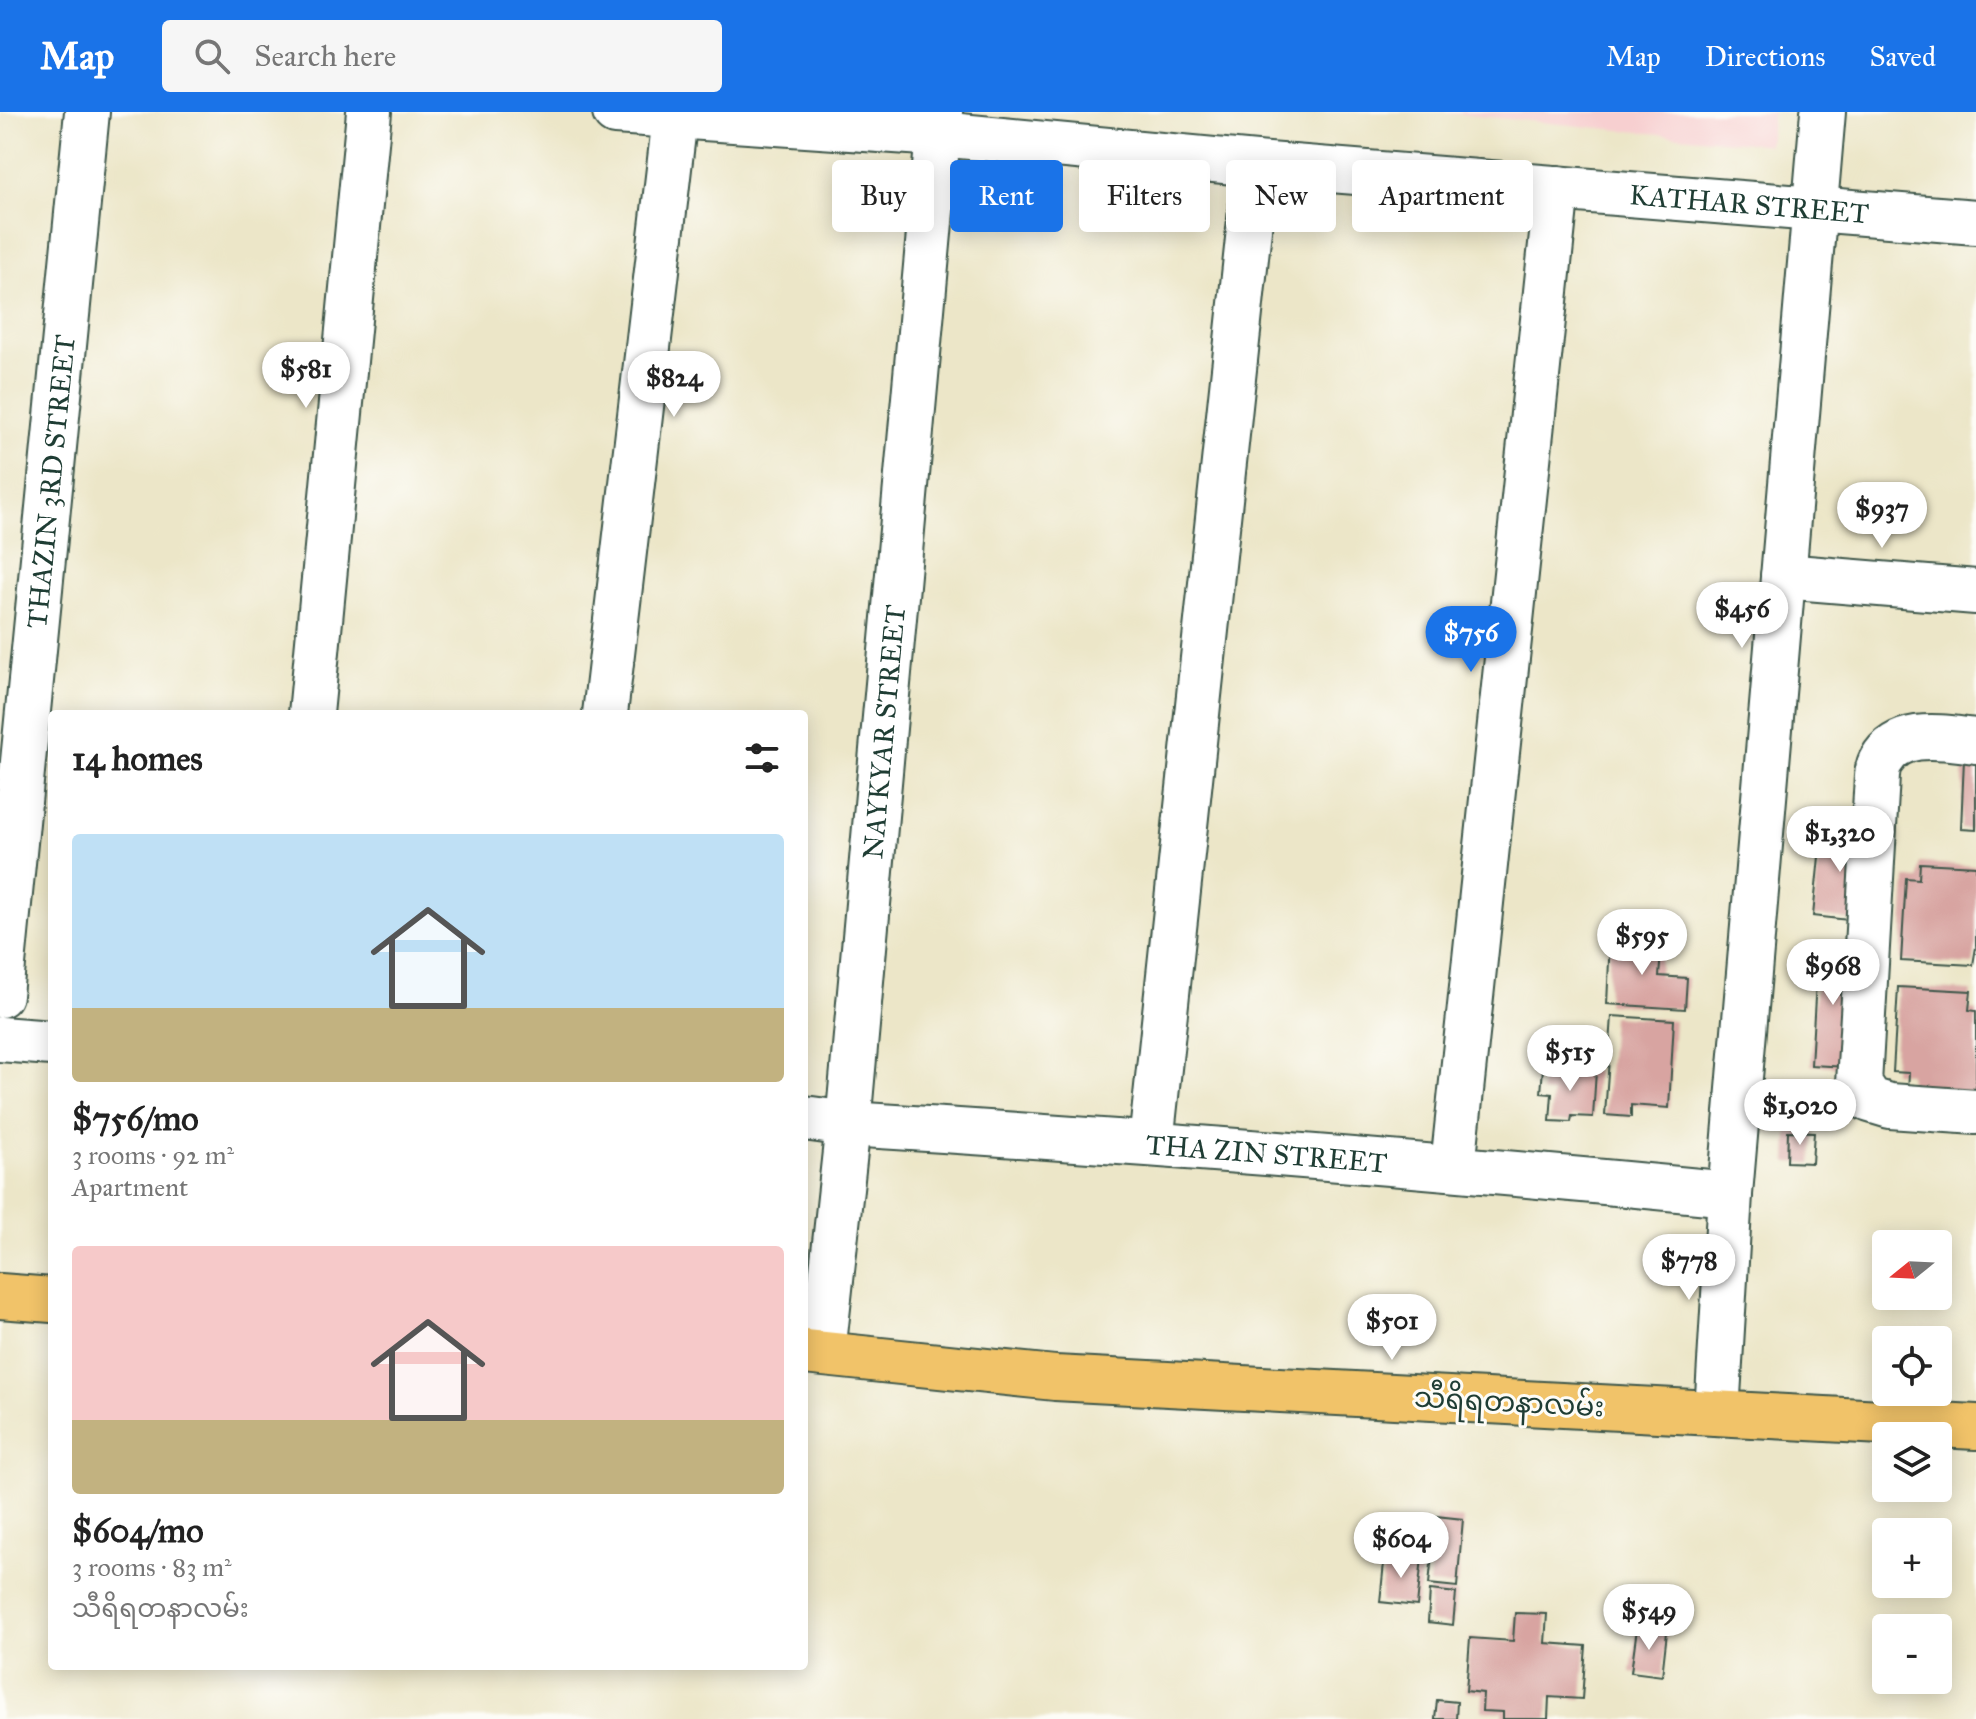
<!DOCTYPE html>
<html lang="en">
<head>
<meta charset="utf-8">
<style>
	body { margin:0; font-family:"IM FELL Great Primer","Noto Sans Myanmar",serif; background:#f6f6f6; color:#222; height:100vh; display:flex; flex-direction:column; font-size:30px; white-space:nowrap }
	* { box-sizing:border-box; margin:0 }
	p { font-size:26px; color:#767676 }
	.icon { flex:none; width:44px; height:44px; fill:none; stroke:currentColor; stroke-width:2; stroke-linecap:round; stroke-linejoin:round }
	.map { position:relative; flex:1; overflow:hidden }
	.details { position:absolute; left:48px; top:598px; width:760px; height:960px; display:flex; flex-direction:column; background:#fff; border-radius:8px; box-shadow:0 4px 20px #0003 }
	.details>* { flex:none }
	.top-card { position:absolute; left:832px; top:48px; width:760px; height:72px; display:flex; gap:16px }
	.needle { width:52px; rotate:252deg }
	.tools { position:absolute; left:1872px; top:1118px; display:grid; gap:16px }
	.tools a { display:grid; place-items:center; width:80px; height:80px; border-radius:8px; background:#fff; box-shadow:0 4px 20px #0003; font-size:40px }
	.price { position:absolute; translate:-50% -68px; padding:0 18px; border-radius:28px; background:#fff; color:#222; font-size:26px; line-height:52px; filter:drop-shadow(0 2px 4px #0008) }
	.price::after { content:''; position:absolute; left:50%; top:48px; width:24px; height:18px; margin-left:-12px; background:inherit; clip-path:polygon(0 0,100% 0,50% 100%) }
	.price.active { background:#1a73e8; color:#fff }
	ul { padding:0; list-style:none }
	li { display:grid; align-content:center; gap:16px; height:424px; padding:0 24px }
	li span { display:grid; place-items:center; height:248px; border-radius:8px; color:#555 }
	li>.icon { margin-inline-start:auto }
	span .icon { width:144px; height:144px; fill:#fffc; stroke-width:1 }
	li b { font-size:34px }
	h2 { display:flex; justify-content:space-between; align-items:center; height:96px; padding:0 24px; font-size:34px }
	.chip { padding:0 28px; border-radius:8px; background:#fff; box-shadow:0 4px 20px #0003; font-size:28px; line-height:72px }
	.chip.active { background:#1a73e8; color:#fff }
	header { display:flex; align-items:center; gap:48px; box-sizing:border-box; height:112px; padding:0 40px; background:#1a73e8; color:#fff }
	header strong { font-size:38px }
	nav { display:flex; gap:44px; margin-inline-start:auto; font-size:28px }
	.search { width:560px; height:72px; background:#f6f6f6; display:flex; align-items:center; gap:20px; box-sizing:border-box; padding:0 28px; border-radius:8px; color:#767676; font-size:30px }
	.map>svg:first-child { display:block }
	.built { fill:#f7cfd0 }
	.building { fill:#d8a4a1 }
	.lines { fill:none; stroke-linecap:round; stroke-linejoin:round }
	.minor-casing { stroke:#3e564a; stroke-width:48 }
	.major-casing { stroke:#3e564a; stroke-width:48 }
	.minor { stroke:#fff; stroke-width:44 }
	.major { stroke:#f1c369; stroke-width:44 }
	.labels { text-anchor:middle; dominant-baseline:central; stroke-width:6; stroke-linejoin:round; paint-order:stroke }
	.street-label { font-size:28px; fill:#1f3d34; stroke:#fdfcf7 }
</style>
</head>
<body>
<header>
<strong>Map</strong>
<div class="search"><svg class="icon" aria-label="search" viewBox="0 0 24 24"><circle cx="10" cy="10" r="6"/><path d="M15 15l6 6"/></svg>Search here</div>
<nav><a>Map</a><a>Directions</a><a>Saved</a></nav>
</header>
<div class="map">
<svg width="1976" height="1607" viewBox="0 0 1976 1607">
	<rect width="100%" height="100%" fill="#fdfcf7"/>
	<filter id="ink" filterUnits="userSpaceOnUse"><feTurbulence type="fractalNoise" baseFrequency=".0125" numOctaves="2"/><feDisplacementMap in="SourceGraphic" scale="16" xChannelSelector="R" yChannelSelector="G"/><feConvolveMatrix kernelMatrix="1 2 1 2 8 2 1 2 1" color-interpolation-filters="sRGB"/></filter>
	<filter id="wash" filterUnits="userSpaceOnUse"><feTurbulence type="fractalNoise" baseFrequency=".006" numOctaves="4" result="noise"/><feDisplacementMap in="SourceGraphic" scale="32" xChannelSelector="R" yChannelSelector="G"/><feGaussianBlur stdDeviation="1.8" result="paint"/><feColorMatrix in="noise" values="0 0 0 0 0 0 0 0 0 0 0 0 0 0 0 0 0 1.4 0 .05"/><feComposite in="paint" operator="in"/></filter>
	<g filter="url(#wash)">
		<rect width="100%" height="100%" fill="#ece6c8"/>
		<polygon class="built" points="1439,0 1773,0 1769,33"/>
		<g id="blocks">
			<g class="building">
				<polygon points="1964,647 1976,647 1976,718 1961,717"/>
				<polygon points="1822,715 1866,719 1857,809 1813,804"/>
				<polygon points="1920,751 1976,754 1976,835 1973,853 1901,849 1906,766 1919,767"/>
				<polygon points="1610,827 1662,830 1659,864 1687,866 1685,897 1607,892"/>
				<polygon points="1818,835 1855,837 1848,955 1811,953"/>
				<polygon points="1898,875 1971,879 1969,898 1976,899 1976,983 1908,979 1909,961 1893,960"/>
				<polygon points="1612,904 1674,908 1669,996 1631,993 1631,1005 1605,1003"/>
				<polygon points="1543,956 1596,959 1593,1005 1572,1004 1571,1010 1550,1009 1552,982 1541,981"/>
				<polygon points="1788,1019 1814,1020 1812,1051 1787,1050"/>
				<polygon points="1436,1404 1463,1407 1457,1475 1429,1472"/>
				<polygon points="1385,1441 1422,1445 1417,1494 1380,1490"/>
				<polygon points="1430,1478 1456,1481 1453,1513 1428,1510"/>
				<polygon points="1515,1501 1547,1502 1545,1531 1586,1534 1582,1587 1549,1585 1548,1607 1503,1607 1503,1600 1482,1599 1483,1581 1466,1579 1470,1526 1513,1529"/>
				<polygon points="1637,1516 1667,1520 1662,1564 1631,1560"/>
				<polygon points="1437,1588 1457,1590 1456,1607 1435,1607"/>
			</g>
		</g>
	</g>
	<g filter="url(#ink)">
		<use href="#blocks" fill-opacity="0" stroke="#3e564a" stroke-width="2"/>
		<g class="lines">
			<defs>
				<g id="minor">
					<path id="s1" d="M 615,0 L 939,22 L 1256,52 L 1976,110"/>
					<polyline points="1783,464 1976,480"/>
					<polyline points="311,602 369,0"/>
					<polyline points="605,602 675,5"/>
					<path d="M 1976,629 C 1945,626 1900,615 1881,649 C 1876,657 1877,671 1876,681 L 1859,971 L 1870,988 L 1890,994 L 1976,1000"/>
					<path id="s2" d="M 0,883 L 87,0"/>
					<polyline points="0,927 52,931"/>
					<path id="s3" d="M 804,1006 L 848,1012 C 1142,1030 1436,1053 1730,1082"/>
					<polyline points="1151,1031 1256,52"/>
					<polyline points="1453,1054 1557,76"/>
					<path id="s4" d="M 823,1241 L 848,1012 L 940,0"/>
					<polyline points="1717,1301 1730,1082 1823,0"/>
				</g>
				<g id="major">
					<polyline points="0,1184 52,1188"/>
					<polyline points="804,1240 1055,1266 1976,1315"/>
				</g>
			</defs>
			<use href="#minor" class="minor-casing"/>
			<use href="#major" class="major-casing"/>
			<use href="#minor" class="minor"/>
			<use href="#major" class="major"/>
		</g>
	</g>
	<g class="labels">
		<g class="street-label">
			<text stroke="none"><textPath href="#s1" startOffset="1138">KATHAR STREET</textPath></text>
			<text stroke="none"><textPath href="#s2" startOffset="516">THAZIN 3RD STREET</textPath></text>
			<text stroke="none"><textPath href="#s4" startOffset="624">NAYKYAR STREET</textPath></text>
			<text stroke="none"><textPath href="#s3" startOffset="464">THA ZIN STREET</textPath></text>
			<text transform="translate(1509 1290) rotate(3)">သီရိရတနာလမ်း</text>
		</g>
	</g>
</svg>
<div class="tools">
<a><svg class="needle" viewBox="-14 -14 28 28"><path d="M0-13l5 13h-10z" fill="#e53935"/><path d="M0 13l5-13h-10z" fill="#767676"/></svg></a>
<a><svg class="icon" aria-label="locate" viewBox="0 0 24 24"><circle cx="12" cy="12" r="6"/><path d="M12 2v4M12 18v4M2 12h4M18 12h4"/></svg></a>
<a><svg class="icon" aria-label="layers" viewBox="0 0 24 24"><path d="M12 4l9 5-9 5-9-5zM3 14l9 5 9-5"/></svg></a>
<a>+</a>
<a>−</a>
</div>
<b class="price" style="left:306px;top:298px">$581</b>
<b class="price" style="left:674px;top:307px">$824</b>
<b class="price" style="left:1882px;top:438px">$937</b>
<b class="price" style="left:1742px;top:538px">$456</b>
<b class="price active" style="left:1471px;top:562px">$756</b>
<b class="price" style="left:1840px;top:762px">$1,320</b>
<b class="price" style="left:1642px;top:865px">$595</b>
<b class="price" style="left:1833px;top:895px">$968</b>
<b class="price" style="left:1570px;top:981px">$515</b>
<b class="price" style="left:1800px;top:1035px">$1,020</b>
<b class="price" style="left:1689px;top:1190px">$778</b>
<b class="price" style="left:1392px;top:1250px">$501</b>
<b class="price" style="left:1401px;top:1468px">$604</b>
<b class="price" style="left:1649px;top:1540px">$549</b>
<div class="top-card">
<a class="chip">Buy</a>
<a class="chip active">Rent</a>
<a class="chip">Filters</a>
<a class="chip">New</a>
<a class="chip">Apartment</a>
</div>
<section class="details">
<h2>14 homes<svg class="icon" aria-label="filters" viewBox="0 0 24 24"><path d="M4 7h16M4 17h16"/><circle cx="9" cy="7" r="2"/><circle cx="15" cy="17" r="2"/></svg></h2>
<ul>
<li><span style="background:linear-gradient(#bfe0f5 70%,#c2b280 0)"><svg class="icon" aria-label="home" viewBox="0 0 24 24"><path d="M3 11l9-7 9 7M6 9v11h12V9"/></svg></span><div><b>$756/mo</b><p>3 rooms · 92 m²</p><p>Apartment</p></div></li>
<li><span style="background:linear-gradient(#f6c9c9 70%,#c2b280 0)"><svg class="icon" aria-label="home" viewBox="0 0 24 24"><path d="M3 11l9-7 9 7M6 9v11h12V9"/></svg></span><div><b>$604/mo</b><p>3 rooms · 83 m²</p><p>သီရိရတနာလမ်း</p></div></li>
</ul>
</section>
</div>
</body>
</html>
